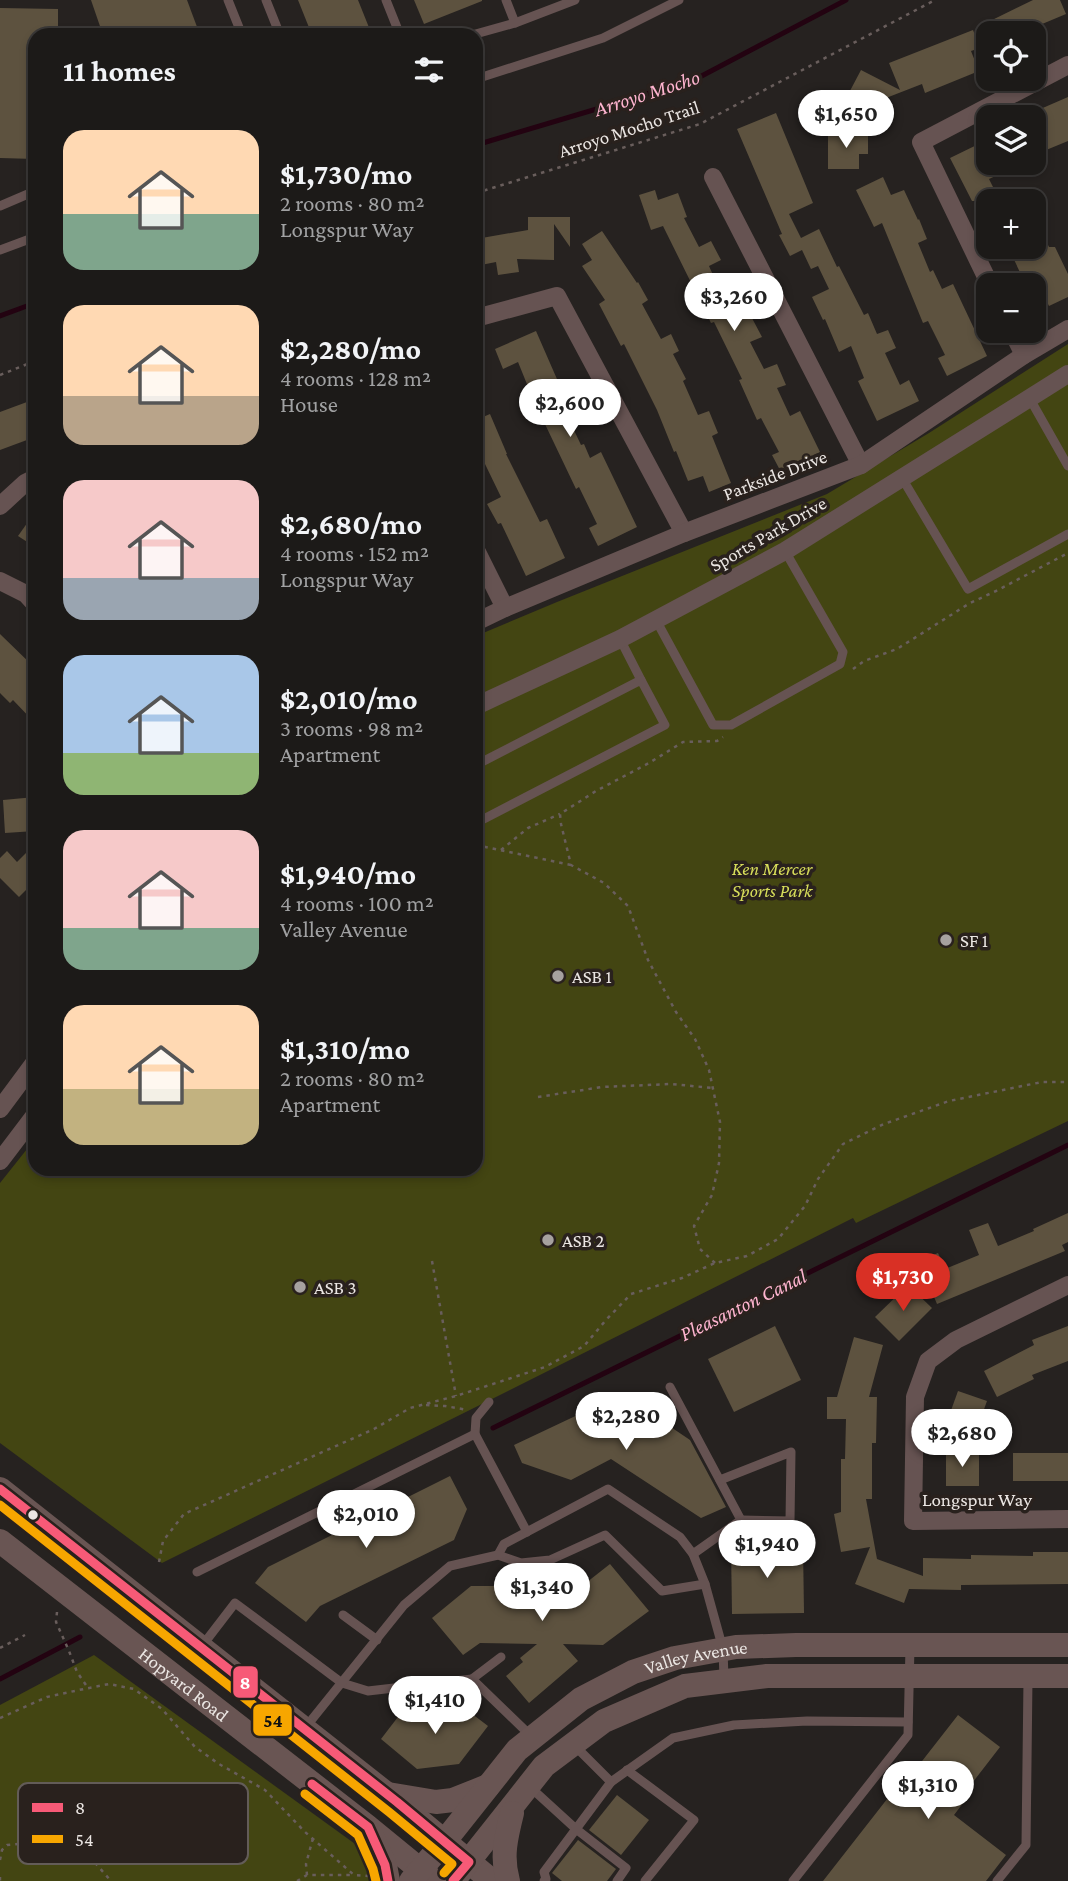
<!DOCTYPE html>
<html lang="en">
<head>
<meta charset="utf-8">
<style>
	body { margin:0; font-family:"Crimson Pro",serif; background:#292725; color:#f1f3f6; height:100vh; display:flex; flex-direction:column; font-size:26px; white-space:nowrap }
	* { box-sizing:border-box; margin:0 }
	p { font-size:23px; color:#a0a1a2 }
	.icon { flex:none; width:38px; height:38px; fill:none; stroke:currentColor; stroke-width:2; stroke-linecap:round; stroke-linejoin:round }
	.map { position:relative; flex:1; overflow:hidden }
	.side { position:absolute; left:28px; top:28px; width:455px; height:1148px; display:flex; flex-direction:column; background:#1c1a18; border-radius:21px; box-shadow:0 4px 10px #0003,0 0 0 2px #3a3837 }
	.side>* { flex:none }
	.fabs { position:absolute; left:976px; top:21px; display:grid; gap:14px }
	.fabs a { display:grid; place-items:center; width:70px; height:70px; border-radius:14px; background:#1c1a18; box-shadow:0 4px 10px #0003,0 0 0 2px #3a3837; font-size:35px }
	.price { position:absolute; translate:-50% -60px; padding:0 16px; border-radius:24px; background:#fff; color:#222; font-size:23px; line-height:46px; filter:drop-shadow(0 2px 4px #0008) }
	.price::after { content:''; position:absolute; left:50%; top:42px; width:21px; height:16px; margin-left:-10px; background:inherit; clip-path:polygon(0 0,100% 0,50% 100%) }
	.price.current { background:#d93025; color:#fff }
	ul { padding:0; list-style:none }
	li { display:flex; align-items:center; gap:21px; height:175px; padding:0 35px }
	li span { display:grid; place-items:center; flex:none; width:196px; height:140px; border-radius:21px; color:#555 }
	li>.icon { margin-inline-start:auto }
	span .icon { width:84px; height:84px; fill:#fffc; stroke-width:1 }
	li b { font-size:30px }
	h2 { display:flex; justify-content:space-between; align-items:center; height:84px; padding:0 35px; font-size:30px }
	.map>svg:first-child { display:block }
	.green { fill:#434512 }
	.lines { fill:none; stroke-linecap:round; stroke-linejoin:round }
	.stream { stroke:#230311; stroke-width:5 }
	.building { fill:#5d523f }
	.path { stroke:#695e5c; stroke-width:2.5; stroke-dasharray:3.5 5; stroke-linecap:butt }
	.lane { stroke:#665352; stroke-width:9 }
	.street { stroke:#665352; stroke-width:18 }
	.secondary { stroke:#695553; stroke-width:24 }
	.bus-1-casing { stroke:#29211d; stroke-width:14 }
	.bus-2-casing { stroke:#29211d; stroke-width:14 }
	.bus-1 { stroke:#f75a77; stroke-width:9 }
	.bus-2 { stroke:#f7a600; stroke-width:9 }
	.poi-dot { fill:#a6a19f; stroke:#29211d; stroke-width:2.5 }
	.bus-dot { fill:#ebe6e3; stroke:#29211d; stroke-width:2.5 }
	.labels { text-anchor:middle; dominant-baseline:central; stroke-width:7; stroke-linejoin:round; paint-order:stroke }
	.street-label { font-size:19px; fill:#ebe6e3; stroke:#29211d }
	.park-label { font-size:19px; font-style:italic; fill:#d7dd5a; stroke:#29211d }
	.poi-label { font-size:19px; fill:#ebe6e3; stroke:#29211d; text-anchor:start }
	.water-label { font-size:21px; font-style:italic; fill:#feb4cf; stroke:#29211d }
	.key { fill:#29211d; stroke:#635c58; stroke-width:2 }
	.key-label { font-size:19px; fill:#ebe6e3 }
	.line-badge { stroke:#29211d; stroke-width:2.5 }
	.badge-label { font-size:19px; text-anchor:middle; font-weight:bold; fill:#fff }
	.pale-badge-label { font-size:19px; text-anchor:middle; font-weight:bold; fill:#111 }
</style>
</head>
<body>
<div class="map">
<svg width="1068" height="1881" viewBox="0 0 1068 1881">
	<rect width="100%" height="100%" fill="#262220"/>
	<g class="green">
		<polygon points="1068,344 1068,1121 856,1223 853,1218 494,1398 162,1563 0,1443 0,1183 35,1139 35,1169 476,1169 476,636 557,602 827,494 929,433"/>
		<polygon points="94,1655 398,1875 393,1881 0,1881 0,1705"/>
	</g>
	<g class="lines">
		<g class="stream">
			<polyline points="476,145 694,80 846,0"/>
			<polyline points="0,316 35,303"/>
			<polyline points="493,1428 1068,1145"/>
			<polyline points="0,1679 80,1637"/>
		</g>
	</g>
	<g class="building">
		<polygon points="91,0 187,0 200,35 103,35"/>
		<polygon points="298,0 358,0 372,35 312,35"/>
		<polygon points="414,0 482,0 482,1 424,24"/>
		<polygon points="1033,0 1060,0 1066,14 1035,27 1038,33 991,33 986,23"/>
		<polygon points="0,8 58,9 58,35 35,35 35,159 0,158"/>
		<polygon points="973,30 980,48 971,51 979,71 925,93 922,84 886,98 874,122 842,106 861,70 900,90 889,63"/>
		<polygon points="1068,97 1068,141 1034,155 1034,117 1022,117"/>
		<polygon points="776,113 813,203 789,214 801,238 819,229 837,267 839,266 864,315 868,313 877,334 888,330 896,348 885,353 900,385 909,380 919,401 877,421 858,381 864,378 851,346 839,352 825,319 823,320 812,297 829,289 818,266 811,269 802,250 790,256 779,235 782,234 737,129"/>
		<polygon points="828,133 868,133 868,154 859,154 859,169 828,169"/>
		<polygon points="989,139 989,163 1024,163 989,179 1000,201 972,201 950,158"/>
		<polygon points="883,177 891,195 904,190 918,220 919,219 927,239 918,243 930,272 933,270 942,289 953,284 987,356 947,376 938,358 945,355 928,321 923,323 882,223 874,227 856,190"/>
		<polygon points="655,190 658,200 678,193 687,217 684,218 699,247 711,241 721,260 709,266 721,293 735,286 762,337 750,342 764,369 777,364 786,385 777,388 790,416 800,411 820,452 781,472 772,455 779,452 761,418 757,420 739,380 742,379 714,322 711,323 663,226 651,230 639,195"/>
		<polygon points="1034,216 1049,247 1055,247 1068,274 1068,297 1049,306 1040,288 1034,290 1034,285 1026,285 1008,247 1034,247"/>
		<polygon points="528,217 570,217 570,247 554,224 554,260 517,259 519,272 498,275 496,262 476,266 476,239 528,230"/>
		<polygon points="602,231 637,283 638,282 648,300 642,304 661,339 671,334 679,351 673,354 686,379 683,381 698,415 709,411 718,433 712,436 731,483 709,492 703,476 688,481 676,451 674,452 657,410 624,344 621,346 599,304 605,300 582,266 592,260 582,244"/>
		<polygon points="536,331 560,386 565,384 574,404 564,409 581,445 584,444 590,458 601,452 637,527 598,546 589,528 597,524 579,487 576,489 533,399 518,362 503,369 495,349"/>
		<polygon points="35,399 35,437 0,450 0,412"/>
		<polygon points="490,414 507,454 506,454 540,522 547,519 565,558 526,576 501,523 498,524 487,504 501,497 485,464 476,467 476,420"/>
		<polygon points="35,512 35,547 18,536"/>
		<polygon points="0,634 35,668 35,723 13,700 10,703 0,693"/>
		<polygon points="35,797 35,831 5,833 3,800"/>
		<polygon points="35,844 35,881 19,897 0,878 0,858 7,851 17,862"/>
		<polygon points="1068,1213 1068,1242 1062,1245 1065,1251 937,1304 919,1261 938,1253 945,1269 979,1255 969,1230 988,1223 998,1246 1034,1231 1033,1229"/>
		<polygon points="908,1285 932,1308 899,1341 875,1317"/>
		<polygon points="775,1326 801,1380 734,1412 708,1359"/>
		<polygon points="1068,1326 1068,1361 1032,1375 1034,1379 997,1397 984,1371 1034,1345 1032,1340"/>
		<polygon points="854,1337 883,1345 869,1397 877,1397 876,1443 872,1443 872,1499 866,1499 877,1559 923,1576 923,1558 971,1559 971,1555 1033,1556 1033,1552 1068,1552 1068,1584 961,1585 961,1590 909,1589 904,1603 855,1584 870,1547 841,1552 834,1514 841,1512 841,1459 845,1459 846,1419 827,1419 827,1397 837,1397"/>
		<polygon points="958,1391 987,1401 974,1437 945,1427"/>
		<polygon points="622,1394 690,1440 726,1507 701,1518 611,1459 571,1480 522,1463 514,1445"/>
		<rect x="946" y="1452" width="33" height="34"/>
		<rect x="1013" y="1453" width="55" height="28"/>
		<polygon points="450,1476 467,1509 454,1540 320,1606 306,1622 255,1583 268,1567"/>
		<polygon points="803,1546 804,1613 732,1614 731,1547"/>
		<polygon points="610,1564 649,1611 603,1645 563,1644 578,1661 529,1703 506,1676 523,1662 520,1658 537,1644 480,1643 463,1655 432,1618 471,1586 582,1586"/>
		<polygon points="463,1707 488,1726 459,1764 417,1769 381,1739 401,1713"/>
		<polygon points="958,1715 1000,1747 966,1791 970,1794 954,1815 1006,1855 986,1881 823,1881 891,1794 894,1797"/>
		<polygon points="617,1795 649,1820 621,1855 589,1830"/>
		<polygon points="578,1840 616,1869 607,1881 562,1881 552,1873"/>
	</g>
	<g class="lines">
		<g class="path">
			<polyline points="476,193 700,124 935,0"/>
			<polyline points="0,375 35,361"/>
			<polyline points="853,669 864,661 897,649 970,603 996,591 1068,553"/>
			<polyline points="476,845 571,865"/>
			<polyline points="501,850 528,828 560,814"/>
			<polyline points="538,1097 602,1087 671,1084 713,1088"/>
			<polyline points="130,1175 153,1169"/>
			<polyline points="432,1261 456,1396"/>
			<polyline points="715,1263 700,1249 694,1226 712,1195 719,1163 720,1122 709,1070 695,1039 676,1012 648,960 628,906 604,883 571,865 561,824 560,814 596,791 649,763 683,742 717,741 723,737"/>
			<polyline points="426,1405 445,1406 468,1410"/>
			<polyline points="159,1562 163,1541 184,1514 374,1429 410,1408 456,1396 545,1367 584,1346 606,1320 631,1294 682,1278 715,1263 747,1256 778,1239 805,1206 818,1179 843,1144 884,1124 949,1101 1042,1082 1068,1082"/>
			<polyline points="57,1612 56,1622 69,1651 77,1672 88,1688"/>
			<polyline points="0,1648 25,1635"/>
			<polyline points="0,1718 47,1697 79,1690 109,1684 134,1689 162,1709 195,1747 219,1764 265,1790 305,1832 354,1875 368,1876"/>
			<polyline points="0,1860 2,1850 7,1845 31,1843 61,1845 90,1857 111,1881"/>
			<polyline points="307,1875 306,1864 313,1838"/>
			<polyline points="0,1877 0,1881"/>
			<polyline points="297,1881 307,1875 354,1875"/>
		</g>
		<g class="lane">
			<polyline points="228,0 242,35"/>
			<polyline points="266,0 280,35"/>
			<polyline points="386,0 400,35"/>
			<polyline points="506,0 515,23"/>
			<polyline points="472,35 515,23 575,0"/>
			<polyline points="476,79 603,38 679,0"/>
			<polyline points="0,206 35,191"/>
			<polyline points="0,250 35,237"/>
			<polyline points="1030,399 1068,466"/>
			<polyline points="902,478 968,589 1068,534"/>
			<polyline points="656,620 713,725 731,725 840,664 843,652 785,551"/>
			<polyline points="620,639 641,680"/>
			<polyline points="476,765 641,680 665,725 476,823"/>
			<polyline points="670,1387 741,1520 693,1554"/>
			<polyline points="475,1434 476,1418 489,1402"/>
			<polyline points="720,1480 791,1452 790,1521 741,1520"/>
			<polyline points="498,1555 504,1544 608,1489 680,1537 693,1554 705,1584 723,1649 724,1679"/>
			<polyline points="197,1572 475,1434 527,1532"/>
			<polyline points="343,1615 377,1640"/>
			<polyline points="202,1646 235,1603 342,1683 368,1691 472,1679 532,1737"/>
			<polyline points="472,1679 501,1657"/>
			<polyline points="305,1728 404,1605 450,1566 498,1555 521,1563 550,1560 605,1535 662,1591 705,1584"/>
			<polyline points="574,1745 611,1782 673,1738 734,1725 807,1721 908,1722"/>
			<polyline points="627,1770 694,1820 645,1881"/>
			<polyline points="530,1787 576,1829 626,1868 617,1881"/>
			<polyline points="544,1881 546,1879 544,1872 611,1782"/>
			<polyline points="793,1881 908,1735 910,1646"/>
			<polyline points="997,1881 1026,1845 1028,1679"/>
		</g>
		<g class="street">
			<polyline points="713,177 861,465"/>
			<polyline points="990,285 921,142 1068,65"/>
			<polyline points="476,318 557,296 684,533"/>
			<polyline points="1012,331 1024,355"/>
			<polyline points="0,506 25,483 35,478"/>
			<polyline points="476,550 505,608"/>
			<polyline points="0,581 26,594 35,604"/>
			<polyline points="476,622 505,608 684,533 861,465 1024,355 1068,329"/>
			<polyline points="476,706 620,639 785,551 1068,374"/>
			<polyline points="0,1109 35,1062"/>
			<polyline points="0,1161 35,1115"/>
			<polyline points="1068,1285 956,1340 928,1361 915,1397 913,1521 1068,1519"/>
		</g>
		<g class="secondary">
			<polyline points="0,1489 397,1802 492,1881"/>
			<path id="s1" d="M 0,1541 L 368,1827 L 434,1881"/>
			<polyline points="388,1794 436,1802 453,1800 488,1786"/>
			<polyline points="371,1834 385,1865 388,1881"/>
			<path id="s2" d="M 411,1881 L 444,1842 L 517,1750 L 581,1699 L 633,1672 L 675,1658 L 736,1647 L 796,1645 L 1068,1645"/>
			<polyline points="453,1881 544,1766 604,1721 685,1686 767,1676 1068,1676"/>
			<path d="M 508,1881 C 501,1857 506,1837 512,1813"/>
		</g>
		<defs>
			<g id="bus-1">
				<polyline points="0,1489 397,1802 469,1862 453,1881"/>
				<polyline points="312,1784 368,1827 385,1865 388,1881"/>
			</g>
			<g id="bus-2">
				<polyline points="0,1505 389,1812 452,1864 444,1873"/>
				<polyline points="305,1794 358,1835 373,1869 376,1881"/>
			</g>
		</defs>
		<use href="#bus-1" class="bus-1-casing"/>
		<use href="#bus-2" class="bus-2-casing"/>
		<use href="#bus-1" class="bus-1"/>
		<use href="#bus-2" class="bus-2"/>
	</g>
	<g class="poi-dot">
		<circle cx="946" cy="940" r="7"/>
		<circle cx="558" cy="976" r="7"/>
		<circle cx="548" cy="1240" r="7"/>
		<circle cx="300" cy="1287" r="7"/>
	</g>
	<circle class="bus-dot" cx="33" cy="1515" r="6"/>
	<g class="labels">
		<g class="street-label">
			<text transform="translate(629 129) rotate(-18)">Arroyo Mocho Trail</text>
			<text transform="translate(775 475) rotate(-21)">Parkside Drive</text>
			<text transform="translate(768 534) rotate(-30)">Sports Park Drive</text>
			<text x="977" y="1499">Longspur Way</text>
			<text stroke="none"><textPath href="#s2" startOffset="374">Valley Avenue</textPath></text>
			<text stroke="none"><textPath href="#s1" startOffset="233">Hopyard Road</textPath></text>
		</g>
		<g class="park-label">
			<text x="772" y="868">Ken Mercer<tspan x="772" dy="22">Sports Park</tspan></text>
		</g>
		<g class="poi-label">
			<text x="960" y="940">SF 1</text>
			<text x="572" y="976">ASB 1</text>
			<text x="562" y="1240">ASB 2</text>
			<text x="314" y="1287">ASB 3</text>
		</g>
		<g class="water-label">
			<text transform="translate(647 93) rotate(-18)">Arroyo Mocho</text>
			<text transform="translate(743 1305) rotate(-26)">Pleasanton Canal</text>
		</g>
	</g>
	<rect x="18" y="1783" width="230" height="81" rx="10" class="key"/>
	<rect x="32" y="1803" width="31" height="9" fill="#f75a77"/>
	<rect x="32" y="1835" width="31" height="8" fill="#f7a600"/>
	<g class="key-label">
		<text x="75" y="1814">8</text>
		<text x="75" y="1846">54</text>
	</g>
	<g class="line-badge">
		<rect x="232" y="1665" width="27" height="34" rx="7" fill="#f75a77"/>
		<rect x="252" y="1703" width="41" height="34" rx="7" fill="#f7a600"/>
	</g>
	<g class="badge-label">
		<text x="245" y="1689">8</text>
	</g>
	<g class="pale-badge-label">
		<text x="273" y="1727">54</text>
	</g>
</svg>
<div class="fabs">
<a><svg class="icon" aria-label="locate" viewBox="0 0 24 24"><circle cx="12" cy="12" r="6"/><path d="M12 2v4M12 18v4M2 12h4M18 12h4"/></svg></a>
<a><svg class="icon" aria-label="layers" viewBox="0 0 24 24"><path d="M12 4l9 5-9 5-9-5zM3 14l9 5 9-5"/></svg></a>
<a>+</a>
<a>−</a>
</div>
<b class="price" style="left:846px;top:150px">$1,650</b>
<b class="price" style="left:734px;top:333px">$3,260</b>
<b class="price" style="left:570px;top:439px">$2,600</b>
<b class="price current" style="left:903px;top:1313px">$1,730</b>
<b class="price" style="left:626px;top:1452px">$2,280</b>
<b class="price" style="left:962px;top:1469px">$2,680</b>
<b class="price" style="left:366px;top:1550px">$2,010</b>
<b class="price" style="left:767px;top:1580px">$1,940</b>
<b class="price" style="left:542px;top:1623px">$1,340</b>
<b class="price" style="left:435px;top:1736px">$1,410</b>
<b class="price" style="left:928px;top:1821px">$1,310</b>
<section class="side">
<h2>11 homes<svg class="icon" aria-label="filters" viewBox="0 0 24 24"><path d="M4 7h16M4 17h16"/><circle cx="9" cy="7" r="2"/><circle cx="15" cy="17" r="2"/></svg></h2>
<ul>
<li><span style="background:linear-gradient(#ffd9b3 60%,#7fa58c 0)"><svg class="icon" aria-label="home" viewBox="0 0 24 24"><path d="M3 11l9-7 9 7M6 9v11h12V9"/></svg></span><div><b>$1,730/mo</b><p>2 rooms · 80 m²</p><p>Longspur Way</p></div></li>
<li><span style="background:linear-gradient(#ffd9b3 65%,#b9a48a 0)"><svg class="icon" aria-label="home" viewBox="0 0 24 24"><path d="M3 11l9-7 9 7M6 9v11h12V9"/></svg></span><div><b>$2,280/mo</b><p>4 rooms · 128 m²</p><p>House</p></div></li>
<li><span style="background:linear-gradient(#f6c9c9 70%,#9aa5b1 0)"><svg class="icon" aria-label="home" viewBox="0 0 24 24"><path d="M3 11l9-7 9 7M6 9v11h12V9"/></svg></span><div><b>$2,680/mo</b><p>4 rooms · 152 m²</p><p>Longspur Way</p></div></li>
<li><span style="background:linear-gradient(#a9c7e8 70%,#8fb573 0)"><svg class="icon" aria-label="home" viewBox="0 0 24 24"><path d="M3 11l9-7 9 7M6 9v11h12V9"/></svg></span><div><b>$2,010/mo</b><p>3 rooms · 98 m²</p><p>Apartment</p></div></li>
<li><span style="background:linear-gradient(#f6c9c9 70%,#7fa58c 0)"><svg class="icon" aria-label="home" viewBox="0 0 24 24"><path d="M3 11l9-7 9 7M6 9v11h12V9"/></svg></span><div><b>$1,940/mo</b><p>4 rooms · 100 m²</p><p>Valley Avenue</p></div></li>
<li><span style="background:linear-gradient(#ffd9b3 60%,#c2b280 0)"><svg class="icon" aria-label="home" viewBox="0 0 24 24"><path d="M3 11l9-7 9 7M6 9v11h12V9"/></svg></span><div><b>$1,310/mo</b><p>2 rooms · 80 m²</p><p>Apartment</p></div></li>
</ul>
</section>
</div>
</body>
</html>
